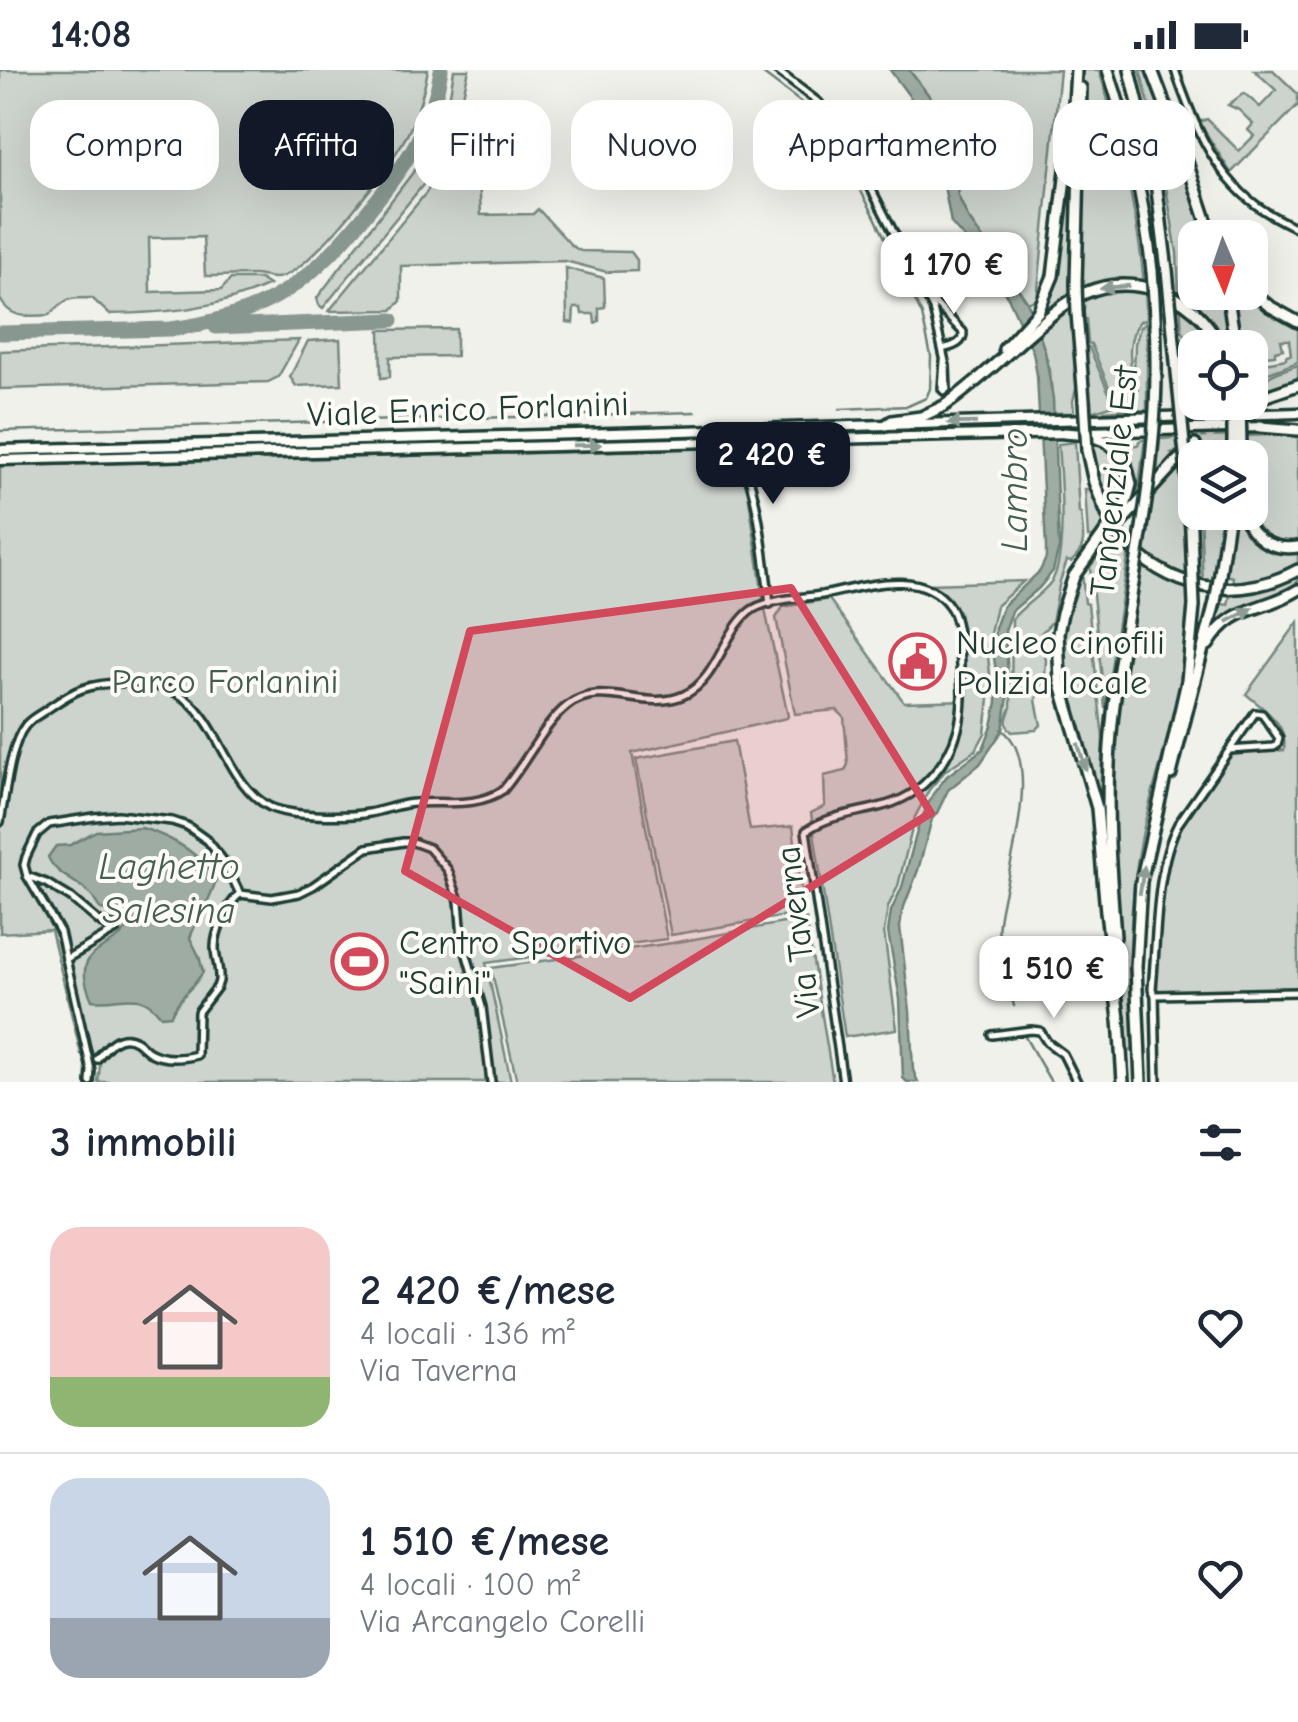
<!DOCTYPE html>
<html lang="it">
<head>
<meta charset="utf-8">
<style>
	body { margin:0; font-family:"Comic Neue",sans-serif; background:#f6f6f7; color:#1f2937; height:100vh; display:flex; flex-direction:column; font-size:38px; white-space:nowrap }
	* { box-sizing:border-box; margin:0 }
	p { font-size:32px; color:#747a83 }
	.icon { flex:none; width:55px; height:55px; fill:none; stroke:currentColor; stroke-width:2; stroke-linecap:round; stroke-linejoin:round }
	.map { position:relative; height:1012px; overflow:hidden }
	.drawer { display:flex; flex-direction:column; background:#fff; flex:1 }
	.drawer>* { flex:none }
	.banner { position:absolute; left:30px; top:30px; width:1240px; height:90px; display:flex; gap:20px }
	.needle { width:65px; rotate:178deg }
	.tools { position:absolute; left:1178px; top:150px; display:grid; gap:20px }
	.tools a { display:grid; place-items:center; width:90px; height:90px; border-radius:20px; background:#fff; box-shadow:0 10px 40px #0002; font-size:50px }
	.price { position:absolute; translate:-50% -85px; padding:0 22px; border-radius:20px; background:#fff; color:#222; font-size:32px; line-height:65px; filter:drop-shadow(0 2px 5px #0008) }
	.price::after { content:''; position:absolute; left:50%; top:60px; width:30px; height:22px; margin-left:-15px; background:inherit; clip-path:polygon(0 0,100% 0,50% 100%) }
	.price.current { background:#111827; color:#fff }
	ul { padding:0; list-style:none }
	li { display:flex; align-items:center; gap:30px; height:250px; padding:0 50px }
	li+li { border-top:2px solid #e0e1e3 }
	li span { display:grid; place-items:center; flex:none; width:280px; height:200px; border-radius:30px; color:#555 }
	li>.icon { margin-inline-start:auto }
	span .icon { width:120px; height:120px; fill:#fffc; stroke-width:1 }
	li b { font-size:42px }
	h2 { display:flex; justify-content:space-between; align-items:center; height:120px; padding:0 50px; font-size:42px }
	.tag { padding:0 35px; border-radius:30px; background:#fff; box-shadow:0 10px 40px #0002; font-size:35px; line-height:90px }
	.tag.current { background:#111827; color:#fff }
	.status { display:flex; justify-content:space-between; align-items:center; height:70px; padding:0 50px; background:#fff; direction:ltr }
	.status svg { height:28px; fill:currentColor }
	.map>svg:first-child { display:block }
	.green { fill:#cdd3cd; stroke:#768880; stroke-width:2.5 }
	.water { fill:#9faca4; stroke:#6c8077; stroke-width:2.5 }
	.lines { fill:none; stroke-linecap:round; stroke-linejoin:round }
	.stream { stroke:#6c8077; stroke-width:2.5 }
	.taxiway { stroke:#889790; stroke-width:15 }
	.highway-tunnel { stroke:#c6cdc6; stroke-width:9; stroke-dasharray:9 4.5; stroke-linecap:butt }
	.street-casing { stroke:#1f3d34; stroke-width:12 }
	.primary-casing { stroke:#1f3d34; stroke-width:15 }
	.highway-casing { stroke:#1f3d34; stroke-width:16 }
	.street { stroke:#fdfcf7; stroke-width:5 }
	.primary { stroke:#fdfcf7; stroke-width:8 }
	.highway { stroke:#fdfcf7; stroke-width:9 }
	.highway-bridge-casing { stroke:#1f3d34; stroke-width:16; stroke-linecap:butt }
	.highway-bridge { stroke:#fdfcf7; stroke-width:9 }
	.oneway { fill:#8e9c96 }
	.marked { fill:#d1495b; fill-opacity:0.2; stroke:#d1495b; stroke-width:8; stroke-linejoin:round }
	.labels { text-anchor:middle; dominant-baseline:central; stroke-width:8; stroke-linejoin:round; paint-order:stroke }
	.street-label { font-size:35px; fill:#1f3d34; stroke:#fdfcf7 }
	.poi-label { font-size:35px; fill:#1f3d34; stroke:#fdfcf7; text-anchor:start }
	.park-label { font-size:35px; fill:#425b53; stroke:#fdfcf7 }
	.water-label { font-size:38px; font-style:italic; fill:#455e56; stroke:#fdfcf7 }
</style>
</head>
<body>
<div class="status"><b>14:08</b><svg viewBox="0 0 49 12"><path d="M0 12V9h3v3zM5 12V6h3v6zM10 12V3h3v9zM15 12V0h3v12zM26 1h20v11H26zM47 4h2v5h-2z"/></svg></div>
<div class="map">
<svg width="1298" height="1012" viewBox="0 0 1298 1012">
	<rect width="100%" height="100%" fill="#f0f1eb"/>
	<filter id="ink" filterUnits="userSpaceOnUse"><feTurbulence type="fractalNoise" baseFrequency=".01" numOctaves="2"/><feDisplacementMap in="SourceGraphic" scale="20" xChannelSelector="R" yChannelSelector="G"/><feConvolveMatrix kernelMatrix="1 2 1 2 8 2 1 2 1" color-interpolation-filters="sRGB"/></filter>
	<g filter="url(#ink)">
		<g class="green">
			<path d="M 0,0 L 428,0 C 424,21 419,40 410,59 C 396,90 309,205 277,208 C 269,209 262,205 254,205 C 238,205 223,206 207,206 L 205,205 L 203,167 L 149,168 L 150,222 L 221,220 L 231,209 L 260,209 L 269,215 C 218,239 165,243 109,244 L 92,228 C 64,228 69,228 49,245 C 28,246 11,250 0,229 Z"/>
			<polygon points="454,0 469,0 455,58 448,78 435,100 323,238 319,235 317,228 417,97 432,73 450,24"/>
			<polygon points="909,0 1060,0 1037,229 1028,233 968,148 958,126 944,45"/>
			<path d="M 1082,0 L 1099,0 C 1121,71 1137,140 1144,214 L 1084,222 L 1084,211 L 1079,213 L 1083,30 Z"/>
			<polygon points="1140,0 1146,0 1172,66 1207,167 1195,168 1195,222 1223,223 1233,277 1226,277 1205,245 1179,225 1177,183 1159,75"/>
			<polygon points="1254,0 1273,0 1298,24 1298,35 1231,103 1199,52 1207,49 1239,81 1254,66 1248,60 1253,54 1239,40 1228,35 1244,23 1260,37 1276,20"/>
			<polygon points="467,45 476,49 481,145 533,144 538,139 572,176 581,181 631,182 637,190 637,201 607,202 565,191 401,196 401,231 392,240 329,241 426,123 454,79"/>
			<polygon points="1076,51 1072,216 1070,217 1070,227 1039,249 1049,227"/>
			<polygon points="566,198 604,208 605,237 599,238 599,251 595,253 594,244 582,244 581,238 574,238 573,253 567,252"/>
			<path d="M 1121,220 L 1145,222 L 1147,250 L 1140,251 C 1118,281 1141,312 1129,333 L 1120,336 L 1113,327 L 1091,274 L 1088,273 L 1086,249 L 1080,248 L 1080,242 L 1084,239 L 1084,228 L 1107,221 Z"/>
			<polygon points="1230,223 1244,223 1267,242 1298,259 1298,292 1266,304 1265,293 1286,289 1286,286 1291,285 1289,270 1281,270 1283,279 1275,281 1275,285 1266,286 1261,273 1253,274 1260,303 1252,319 1250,337 1245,337 1245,333 1250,332 1250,278 1239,277"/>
			<polygon points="1180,232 1200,249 1218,277 1195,279 1182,261"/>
			<polygon points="1070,237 1070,246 1073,245 1077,315 1073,331 1074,343 1053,343 1050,300 1038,260"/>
			<polygon points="1145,253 1147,253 1147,340 1103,341 1125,339 1136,330 1138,322 1134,304 1135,274 1140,258"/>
			<polygon points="456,259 456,286 390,287 390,307 381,308 380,260"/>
			<polygon points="340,269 342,314 296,316 290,307 308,271"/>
			<polygon points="1183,269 1195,286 1195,332 1214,333 1217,337 1189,338"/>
			<polygon points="299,270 278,307 268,312 0,319 0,281"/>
			<polygon points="1084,276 1089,277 1114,335 1091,342 1091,331 1088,330"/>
			<path d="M 1298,295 L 1298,310 L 1257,322 L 1261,337 L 1258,334 L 1256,322 C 1264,304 1281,301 1298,295 Z"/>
			<path d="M 1298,364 L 1298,474 C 1268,477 1260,465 1245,443 L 1250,442 L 1250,388 L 1245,387 L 1246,366 Z"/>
			<polygon points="1228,366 1229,387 1195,388 1195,394 1194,382 1198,378 1193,373 1192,368"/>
			<polygon points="1112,368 1133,372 1134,375 1138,375 1139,371 1145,369 1137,430 1128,439 1133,404 1109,369"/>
			<polygon points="1176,368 1178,381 1171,383 1173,386 1156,410 1160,369"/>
			<path d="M 1075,372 L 1079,443 L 1081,444 C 1083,465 1088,477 1071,492 L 1067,491 L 1060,511 L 1052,552 L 1041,563 L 1040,570 L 1046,590 L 1045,605 L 1036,630 L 1041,655 L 1036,660 L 1012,662 C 1003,653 1007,648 1011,637 L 1012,549 C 1024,535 1040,526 1051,512 C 1068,488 1060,406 1058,374 Z"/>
			<path d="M 1093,372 C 1115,375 1129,397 1127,419 C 1126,429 1118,439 1113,448 C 1100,423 1093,401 1093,372 Z"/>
			<polygon points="726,376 732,378 736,383 748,421 764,535 788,646 787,648 632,683 667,869 486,893 511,1012 98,1012 100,996 97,989 81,984 51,860 0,863 0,396 657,380"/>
			<polygon points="1179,396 1188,510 1172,504 1144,486 1154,421"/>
			<polygon points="1085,419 1092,419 1106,452 1095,467 1088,467"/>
			<polygon points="1200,443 1226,443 1213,515 1203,514"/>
			<path d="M 1232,443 L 1239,443 C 1250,471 1266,485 1298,481 L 1298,496 L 1259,511 L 1232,515 L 1233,507 L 1224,505 Z"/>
			<polygon points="1115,465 1129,481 1105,638 1090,497 1096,489 1096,485"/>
			<path d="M 1143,495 L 1162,508 L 1188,518 C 1187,556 1185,595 1177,632 C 1167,677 1151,721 1142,766 C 1127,837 1129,908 1133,980 L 1127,981 C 1122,885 1109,787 1115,691 C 1118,625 1132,560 1143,495 Z"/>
			<path d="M 1082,504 L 1085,533 L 1088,534 L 1103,668 L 1100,726 L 1098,727 C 1073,647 1039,585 1082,504 Z"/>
			<polygon points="1298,506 1298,518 1244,538 1212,557 1218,533 1228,535 1230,525 1265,519"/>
			<polygon points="1024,511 996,536 987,578 991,612 985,663 976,680 946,700 929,720 915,747 898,816 888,837 884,862 897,959 845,967 811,743 825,736 824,706 845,701 848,694 844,647 837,640 795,644 776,548 783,537 829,529 904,632 967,630 959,542 930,514"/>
			<path d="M 1298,552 L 1298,920 L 1157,923 L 1154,918 C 1159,872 1158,808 1177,765 C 1190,737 1211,712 1229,687 L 1235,684 L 1284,680 C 1288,653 1264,640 1246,624 Z"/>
			<polygon points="734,671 750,760 793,756 804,843 671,865 636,689"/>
			<polygon points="806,849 833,1012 517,1012 491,898 672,873"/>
		</g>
		<g class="water">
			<polygon points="890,0 909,0 944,45 953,74 958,126 968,148 1028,233 1045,281 1053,329 1059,477 1053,501 1039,518 1012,541 1005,561 1009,620 1003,660 980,694 948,720 937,743 932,749 918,800 902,842 900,857 910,941 913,1000 918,1012 907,1012 903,1008 900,929 888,862 891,841 902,817 919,754 933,724 947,706 983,679 992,656 997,632 997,610 993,580 995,558 1003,536 1040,501 1046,488 1046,477 1037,305 1033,282 1008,227 971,176 951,153 937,78 918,38"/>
			<path d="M 142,758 C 171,767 200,783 216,809 C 211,831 197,847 190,868 L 199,886 L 203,902 C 193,919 178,927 171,945 L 161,946 C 138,916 122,934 92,930 C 63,866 130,888 132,841 C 124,840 116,843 108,842 C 97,840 97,832 91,825 C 77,810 56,806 48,787 L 56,776 L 70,775 L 96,761 Z"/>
		</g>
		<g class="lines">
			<g class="stream">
				<polyline points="758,0 811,40 830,65 874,145 922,245 931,286 930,319 926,328 908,336 840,339"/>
				<polyline points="0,361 696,342"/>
				<path d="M 1001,659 C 1047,690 1004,806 999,852 C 996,880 1007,909 1014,936"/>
				<polyline points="1025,967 1051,1012"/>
			</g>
			<g class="taxiway">
				<polyline points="216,257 392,250"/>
				<path d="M 0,263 L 171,259 C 270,246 313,210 373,135 C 407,93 433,54 441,0"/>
			</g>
			<polyline class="highway-tunnel" points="1195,375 1260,328"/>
			<defs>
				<g id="street">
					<polyline points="776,0 818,32 840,58 933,239 946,296 947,319 944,321 942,319 944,291"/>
					<path d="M 1175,0 C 1192,50 1213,103 1256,135 C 1269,145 1284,152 1298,159"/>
					<path d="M 930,228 L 963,262 C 964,274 952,276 943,279"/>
					<path d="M 731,374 C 757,396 765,497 770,534"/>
					<path d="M 0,752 C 5,728 10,674 25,656 C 29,650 37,646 43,642 C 55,634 68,624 82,619 C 112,609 160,610 186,629 C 221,656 229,716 270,737 C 291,747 347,747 369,743 C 381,741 394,736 406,734 C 440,729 473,740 503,720 C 525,695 543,655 567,636 C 603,608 644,643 684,625 C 717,610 723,564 749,542 C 764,529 802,528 822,525 C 861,518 922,495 950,537 C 960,553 959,579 960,597 C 966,643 960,680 924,714 C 888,747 843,735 806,761 L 843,1012"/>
					<polyline points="27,806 46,813 71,828 102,854 117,857 116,860 66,889"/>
					<polyline points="240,824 272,828 299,823 313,816 367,778 403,772 413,772 429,778 448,800 459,831 462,868 482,937 491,1012"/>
					<polyline points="1155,925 1298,922"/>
					<polyline points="992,965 1031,960 1040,961 1047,972 1063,984 1077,1012"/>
					<path d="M 97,989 C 107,976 119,961 136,971 C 141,974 144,979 149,982 C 163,990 181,989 197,985 L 198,942 L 217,917 L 219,911 C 220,898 215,889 215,877 C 215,862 228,833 240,824"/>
					<polyline points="90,1012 91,1000 60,862 27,806 24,795 26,787 37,764 49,754 94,747 118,745 172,751 187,756 208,771 225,793 240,824"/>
					<path d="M 1157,1012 L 1155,925 L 1152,919 C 1157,869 1155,798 1178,754 L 1255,643 L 1262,644 L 1279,668 L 1277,675 L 1274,677 L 1229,680"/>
				</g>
				<g id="primary">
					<polyline points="1088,362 1264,357"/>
					<path d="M 0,380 C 433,369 865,355 1298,343"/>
					<polyline points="0,390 1069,363"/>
				</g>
				<g id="highway">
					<path d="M 1108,0 C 1130,66 1144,132 1152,201"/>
					<polyline points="1130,0 1155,104 1167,200"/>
					<polyline points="1152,0 1187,92 1212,168"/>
					<polyline points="1076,214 1081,18"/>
					<polyline points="1250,220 1269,236 1298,252"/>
					<polyline points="1227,222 1236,278"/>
					<polyline points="1077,243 1084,330"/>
					<polyline points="1004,279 1038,242 1053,206 1074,35 1076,0"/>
					<polyline points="1260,328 1298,315"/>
					<path d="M 886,355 L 892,351 L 921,347 L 944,336 C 973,316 1001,289 1028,265 C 1067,231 1096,204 1153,219 C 1186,228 1206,248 1222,278"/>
					<polyline points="1260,357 1298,360"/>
					<polyline points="1064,363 1089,365 1107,372 1124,387 1131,414 1126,433 1074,506 1062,543 1058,563 1060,611 1097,738 1106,842 1119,949"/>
					<polyline points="1087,380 1094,412 1109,449"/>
					<path d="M 1242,442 C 1252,468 1271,481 1298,477"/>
					<polyline points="1113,461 1176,392 1195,375"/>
					<path d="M 1121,467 C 1168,521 1236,533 1298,500"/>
					<polyline points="1220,504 1229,442"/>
					<path d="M 1208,575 C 1233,533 1261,543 1298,520"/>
					<polyline points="1171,704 1215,532"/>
					<path d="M 1115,867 C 1111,810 1106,753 1109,695 C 1111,640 1121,586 1130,532"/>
					<polyline points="1119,948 1123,1012"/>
					<polyline points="1141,1012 1136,897 1141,812 1187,611 1194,536"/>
				</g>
			</defs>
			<use href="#street" class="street-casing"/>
			<use href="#primary" class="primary-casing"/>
			<use href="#highway" class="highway-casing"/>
			<use href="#street" class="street"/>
			<use href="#primary" class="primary"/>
			<use href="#highway" class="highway"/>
			<defs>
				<g id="highway-bridge">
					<polyline points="1167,200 1190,435 1194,536"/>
					<polyline points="1076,214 1077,243"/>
					<polyline points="1084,330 1087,380"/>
					<polyline points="1233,332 1233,377"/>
					<polyline points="1240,332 1241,376"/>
					<polyline points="1109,449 1121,467"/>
					<path d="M 1130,532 C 1138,481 1148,430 1152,379 C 1158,320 1157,261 1152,201"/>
					<polyline points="1215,532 1220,504"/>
				</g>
			</defs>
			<use href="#highway-bridge" class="highway-bridge-casing"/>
			<use href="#highway-bridge" class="highway-bridge"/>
		</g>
		<defs><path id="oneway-solid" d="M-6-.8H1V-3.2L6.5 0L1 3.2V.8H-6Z" transform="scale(2.5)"/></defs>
		<g class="oneway">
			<use href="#oneway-solid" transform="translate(1115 217) rotate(175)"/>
			<use href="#oneway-solid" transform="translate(962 353) rotate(179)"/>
			<use href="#oneway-solid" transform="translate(587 375) rotate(-1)"/>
			<use href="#oneway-solid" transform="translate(1240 545) rotate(-28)"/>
			<use href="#oneway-solid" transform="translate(1082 687) rotate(73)"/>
			<use href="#oneway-solid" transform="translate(1142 810) rotate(-81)"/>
		</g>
	</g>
	<path class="marked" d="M 791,518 L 931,743 L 630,928 L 405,801 L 470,561 Z"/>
	<defs>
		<symbol id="civic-ring" viewBox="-11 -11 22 22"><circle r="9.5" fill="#fdfcf7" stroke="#d1495b" stroke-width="1.5"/><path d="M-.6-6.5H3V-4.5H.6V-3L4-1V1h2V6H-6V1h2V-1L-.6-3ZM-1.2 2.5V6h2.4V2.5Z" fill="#d1495b"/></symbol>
		<symbol id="stadium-ring" viewBox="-11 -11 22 22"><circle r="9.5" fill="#fdfcf7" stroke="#d1495b" stroke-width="1.5"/><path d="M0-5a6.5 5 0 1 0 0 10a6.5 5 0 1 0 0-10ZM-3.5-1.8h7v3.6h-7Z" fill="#d1495b"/></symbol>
	</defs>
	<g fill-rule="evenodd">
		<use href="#civic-ring" x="886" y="560" width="63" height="63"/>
		<use href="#stadium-ring" x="328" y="860" width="63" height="63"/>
	</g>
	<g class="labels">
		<g class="street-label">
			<text transform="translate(468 339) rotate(-2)">Viale Enrico Forlanini</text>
			<text transform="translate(1114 411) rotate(-84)">Tangenziale Est</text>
			<text transform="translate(798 862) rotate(-97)">Via Taverna</text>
		</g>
		<g class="poi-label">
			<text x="956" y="572">Nucleo cinofili<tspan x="956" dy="40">Polizia locale</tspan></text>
			<text x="399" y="872">Centro Sportivo<tspan x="399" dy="40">"Saini"</tspan></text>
		</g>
		<g class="park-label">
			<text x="225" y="611">Parco Forlanini</text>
		</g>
		<g class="water-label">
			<text transform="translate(1015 420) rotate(-90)">Lambro</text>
			<text x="169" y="797">Laghetto<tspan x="169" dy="44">Salesina</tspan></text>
		</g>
	</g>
</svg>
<div class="tools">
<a><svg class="needle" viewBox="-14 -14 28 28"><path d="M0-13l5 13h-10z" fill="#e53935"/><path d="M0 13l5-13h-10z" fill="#747a83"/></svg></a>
<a><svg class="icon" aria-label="locate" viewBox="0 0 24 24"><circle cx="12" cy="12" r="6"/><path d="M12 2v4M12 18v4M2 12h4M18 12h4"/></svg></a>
<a><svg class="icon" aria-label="layers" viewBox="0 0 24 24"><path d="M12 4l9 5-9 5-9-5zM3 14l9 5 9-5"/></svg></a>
</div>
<b class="price" style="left:954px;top:247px">1 170 €</b>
<b class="price current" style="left:773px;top:437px">2 420 €</b>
<b class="price" style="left:1054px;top:951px">1 510 €</b>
<div class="banner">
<a class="tag">Compra</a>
<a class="tag current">Affitta</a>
<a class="tag">Filtri</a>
<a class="tag">Nuovo</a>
<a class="tag">Appartamento</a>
<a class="tag">Casa</a>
</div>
</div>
<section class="drawer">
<h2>3 immobili<svg class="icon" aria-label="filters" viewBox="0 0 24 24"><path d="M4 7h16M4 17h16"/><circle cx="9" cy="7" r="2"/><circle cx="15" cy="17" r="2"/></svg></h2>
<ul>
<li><span style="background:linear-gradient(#f6c9c9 75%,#8fb573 0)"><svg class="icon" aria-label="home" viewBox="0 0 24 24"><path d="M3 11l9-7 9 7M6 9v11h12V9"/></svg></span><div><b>2 420 €/mese</b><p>4 locali · 136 m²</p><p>Via Taverna</p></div><svg class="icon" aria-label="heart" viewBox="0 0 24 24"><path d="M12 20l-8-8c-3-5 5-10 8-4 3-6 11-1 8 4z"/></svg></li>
<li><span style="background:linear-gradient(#c9d6e8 70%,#9aa5b1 0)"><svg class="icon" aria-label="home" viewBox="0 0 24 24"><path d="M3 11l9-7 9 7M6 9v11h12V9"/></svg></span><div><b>1 510 €/mese</b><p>4 locali · 100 m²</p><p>Via Arcangelo Corelli</p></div><svg class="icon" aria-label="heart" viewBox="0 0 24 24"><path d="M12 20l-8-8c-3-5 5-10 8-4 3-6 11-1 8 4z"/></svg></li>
</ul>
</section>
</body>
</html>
